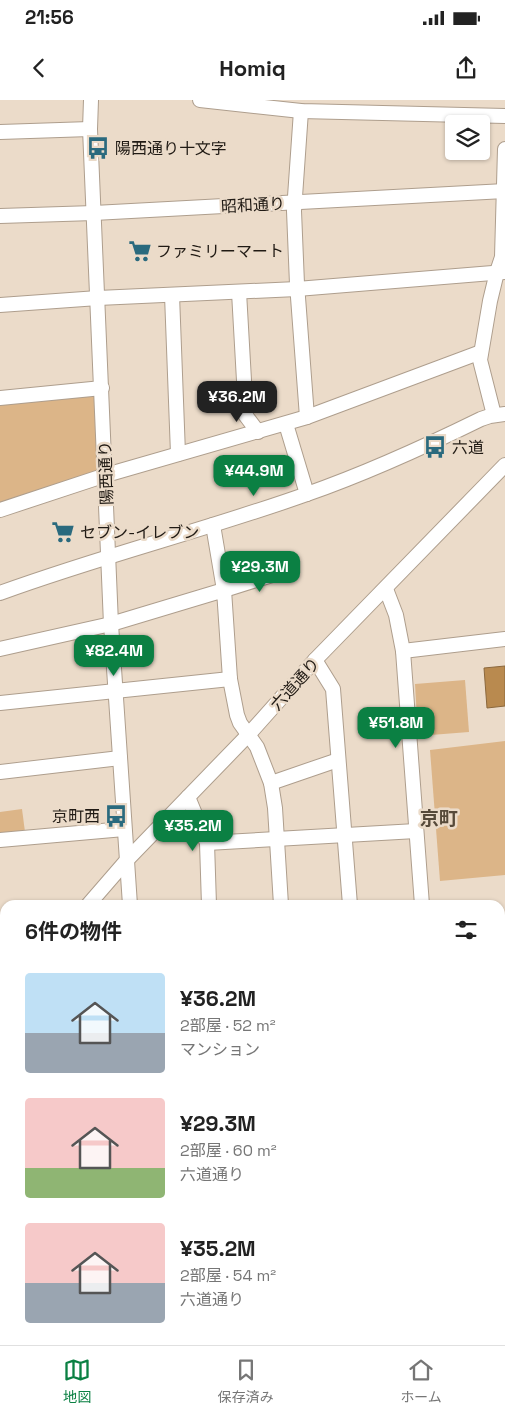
<!DOCTYPE html>
<html lang="ja">
<head>
<meta charset="utf-8">
<style>
	body { margin:0; font-family:"Space Grotesk","Noto Sans JP",sans-serif; background:#f2f2f2; color:#222; height:100vh; display:flex; flex-direction:column; font-size:19px; white-space:nowrap }
	* { box-sizing:border-box; margin:0 }
	p { font-size:16px; color:#767676 }
	.icon { flex:none; width:28px; height:28px; fill:none; stroke:currentColor; stroke-width:2; stroke-linecap:round; stroke-linejoin:round }
	.map { position:relative; flex:1; overflow:hidden }
	.sheet { position:absolute; left:0px; top:800px; width:505px; height:445px; display:flex; flex-direction:column; background:#fff; border-radius:15px 15px 0 0; box-shadow:0 1px 4px #0004 }
	.sheet>* { flex:none }
	.tools { position:absolute; left:445px; top:15px; display:grid; gap:10px }
	.tools a { display:grid; place-items:center; width:45px; height:45px; border-radius:5px; background:#fff; box-shadow:0 1px 4px #0004; font-size:25px }
	.price { position:absolute; translate:-50% -42px; padding:0 11px; border-radius:10px; background:#0b8043; color:#fff; font-size:16px; line-height:32px; filter:drop-shadow(0 1px 2px #0008) }
	.price::after { content:''; position:absolute; left:50%; top:30px; width:15px; height:11px; margin-left:-8px; background:inherit; clip-path:polygon(0 0,100% 0,50% 100%) }
	.price.on { background:#222; color:#fff }
	ul { padding:0; list-style:none }
	li { display:flex; align-items:center; gap:15px; height:125px; padding:0 25px }
	li span { display:grid; place-items:center; flex:none; width:140px; height:100px; border-radius:5px; color:#555 }
	li>.icon { margin-inline-start:auto }
	span .icon { width:60px; height:60px; fill:#fffc; stroke-width:1 }
	li b { font-size:21px }
	h2 { display:flex; justify-content:space-between; align-items:center; height:60px; padding:0 25px; font-size:21px }
	.status { display:flex; justify-content:space-between; align-items:center; height:35px; padding:0 25px; background:#fff; direction:ltr }
	.status svg { height:14px; fill:currentColor }
	header { display:flex; justify-content:space-between; align-items:center; height:65px; padding:0 25px; background:#fff; font-size:22px; font-weight:700 }
	.menu { display:flex; justify-content:space-around; align-items:center; height:70px; border-top:1px solid #e0e0e0; background:#fff; font-size:14px; color:#767676 }
	.menu a { display:grid; justify-items:center; gap:2px }
	.menu .on { color:#0b8043 }
	.map>svg:first-child { display:block }
	.green { fill:#dcb588 }
	.water { fill:#b98a4f; stroke:#8b683d }
	.lines { fill:none; stroke-linecap:round; stroke-linejoin:round }
	.minor-casing { stroke:#ae9e8d; stroke-width:16 }
	.minor { stroke:#fff; stroke-width:14 }
	.labels { text-anchor:middle; dominant-baseline:central; stroke-width:5; stroke-linejoin:round; paint-order:stroke }
	.poi-label { font-size:16px; fill:#201a14; stroke:#ebdbc9; text-anchor:start }
	.street-label { font-size:16px; fill:#201a14; stroke:#ebdbc9 }
	.quarter-label { font-size:19px; font-weight:bold; fill:#574a3a; stroke:#ebdbc9 }
</style>
</head>
<body>
<div class="status"><b>21:56</b><svg viewBox="0 0 49 12"><path d="M0 12V9h3v3zM5 12V6h3v6zM10 12V3h3v9zM15 12V0h3v12zM26 1h20v11H26zM47 4h2v5h-2z"/></svg></div>
<header><svg class="icon" aria-label="back" viewBox="0 0 24 24"><path d="M15 5l-7 7 7 7"/></svg>Homiq<svg class="icon" aria-label="share" viewBox="0 0 24 24"><path d="M12 15V3M7 8l5-5 5 5M5 13v7h14v-7"/></svg></header>
<div class="map">
<svg width="505" height="1245" viewBox="0 0 505 1245">
	<rect width="100%" height="100%" fill="#ebdbc9"/>
	<g class="green">
		<polygon points="92,294 95,297 98,372 0,405 0,300"/>
		<polygon points="465,580 469,632 418,636 415,584"/>
		<polygon points="505,641 505,775 440,781 430,650"/>
		<polygon points="22,709 25,732 0,734 0,712"/>
		<rect x="91" y="1240" width="73" height="5"/>
	</g>
	<polygon class="water" points="505,566 505,606 487,608 484,568"/>
	<g class="lines">
		<defs>
			<g id="minor">
				<polyline points="91,0 90,29 111,524 130,805"/>
				<polyline points="200,0 301,11 505,16"/>
				<polyline points="301,11 294,111 297,184 307,317"/>
				<polyline points="0,32 90,29"/>
				<polyline points="0,116 94,113 505,91"/>
				<polyline points="239,192 246,316 258,332"/>
				<polyline points="172,195 178,354"/>
				<polyline points="0,205 98,198 297,189 505,172"/>
				<polyline points="0,298 102,288"/>
				<polyline points="494,315 480,260 490,201 497,172 502,157 505,49"/>
				<polyline points="286,324 307,394"/>
				<polyline points="0,410 106,375 307,317 481,252"/>
				<polyline points="213,425 224,490 288,470"/>
				<polyline points="386,489 396,515 403,551 422,805"/>
				<path d="M 0,493 C 101,456 206,430 307,394 C 367,373 424,347 481,319 L 490,316 L 505,314"/>
				<polyline points="0,549 111,524 224,490 230,579 237,615 240,623 257,647 271,683 275,708 281,805"/>
				<polyline points="403,551 505,539"/>
				<polyline points="315,560 333,589 350,805"/>
				<polyline points="0,603 230,579"/>
				<polyline points="0,672 120,658"/>
				<polyline points="271,683 338,660"/>
				<polyline points="188,697 207,743 209,805"/>
				<polyline points="0,740 124,729"/>
				<polyline points="207,743 416,731"/>
				<polyline points="88,805 127,760 249,634 315,560 505,365"/>
				<polyline points="0,838 5,842"/>
				<polyline points="0,912 5,905"/>
				<polyline points="500,923 505,922"/>
				<polyline points="0,960 5,960"/>
				<polyline points="500,997 505,996"/>
				<polyline points="0,1032 5,1031"/>
				<polyline points="500,1088 505,1088"/>
				<polyline points="0,1130 5,1129"/>
				<polyline points="173,1240 174,1245"/>
				<polyline points="397,1240 398,1245"/>
				<polyline points="483,1240 483,1245"/>
			</g>
		</defs>
		<use href="#minor" class="minor-casing"/>
		<use href="#minor" class="minor"/>
	</g>
	<defs>
		<symbol id="bus-bare" viewBox="-9 -9 18 18"><path d="M-5-6H5V4H4V6H2V4H-2V6H-4V4H-5ZM-3.5-4V0h7V-4ZM-3.5 1.2v1.5H-2V1.2ZM2 1.2v1.5H3.5V1.2Z" fill="#2a6a7e" stroke="#ebdbc9" stroke-width="2.5" paint-order="stroke"/></symbol>
		<symbol id="supermarket-bare" viewBox="-9 -9 18 18"><path d="M-6-5.5h2.5l.6 2H6L4.5 2H-2.5L-4.4-4H-6ZM-1.5 3.2a1.3 1.3 0 1 0 .1 0ZM3 3.2a1.3 1.3 0 1 0 .1 0Z" fill="#2a6a7e" stroke="#ebdbc9" stroke-width="2.5" paint-order="stroke"/></symbol>
	</defs>
	<g fill-rule="evenodd">
		<use href="#bus-bare" x="82" y="32" width="32" height="32"/>
		<use href="#supermarket-bare" x="124" y="135" width="32" height="32"/>
		<use href="#bus-bare" x="419" y="331" width="32" height="32"/>
		<use href="#supermarket-bare" x="47" y="416" width="32" height="32"/>
		<use href="#bus-bare" x="100" y="700" width="32" height="32"/>
	</g>
	<g class="labels">
		<g class="poi-label">
			<text x="115" y="48">陽西通り十文字</text>
			<text x="156" y="151">ファミリーマート</text>
			<text x="452" y="347">六道</text>
			<text x="80" y="432">セブン-イレブン</text>
			<text x="100" y="716" text-anchor="end">京町西</text>
		</g>
		<g class="street-label">
			<text transform="translate(253 105) rotate(-3)">昭和通り</text>
			<text transform="translate(106 373) rotate(-92)">陽西通り</text>
			<text transform="translate(295 584) rotate(-48)">六道通り</text>
		</g>
		<g class="quarter-label">
			<text x="439" y="718">京町</text>
		</g>
	</g>
</svg>
<div class="tools">
<a><svg class="icon" aria-label="layers" viewBox="0 0 24 24"><path d="M12 4l9 5-9 5-9-5zM3 14l9 5 9-5"/></svg></a>
</div>
<b class="price on" style="left:237px;top:323px">¥36.2M</b>
<b class="price" style="left:254px;top:397px">¥44.9M</b>
<b class="price" style="left:260px;top:493px">¥29.3M</b>
<b class="price" style="left:114px;top:577px">¥82.4M</b>
<b class="price" style="left:396px;top:649px">¥51.8M</b>
<b class="price" style="left:193px;top:752px">¥35.2M</b>
<section class="sheet">
<h2>6件の物件<svg class="icon" aria-label="filters" viewBox="0 0 24 24"><path d="M4 7h16M4 17h16"/><circle cx="9" cy="7" r="2"/><circle cx="15" cy="17" r="2"/></svg></h2>
<ul>
<li><span style="background:linear-gradient(#bfe0f5 60%,#9aa5b1 0)"><svg class="icon" aria-label="home" viewBox="0 0 24 24"><path d="M3 11l9-7 9 7M6 9v11h12V9"/></svg></span><div><b>¥36.2M</b><p>2部屋 · 52 m²</p><p>マンション</p></div></li>
<li><span style="background:linear-gradient(#f6c9c9 70%,#8fb573 0)"><svg class="icon" aria-label="home" viewBox="0 0 24 24"><path d="M3 11l9-7 9 7M6 9v11h12V9"/></svg></span><div><b>¥29.3M</b><p>2部屋 · 60 m²</p><p>六道通り</p></div></li>
<li><span style="background:linear-gradient(#f6c9c9 60%,#9aa5b1 0)"><svg class="icon" aria-label="home" viewBox="0 0 24 24"><path d="M3 11l9-7 9 7M6 9v11h12V9"/></svg></span><div><b>¥35.2M</b><p>2部屋 · 54 m²</p><p>六道通り</p></div></li>
</ul>
</section>
</div>
<nav class="menu">
<a class="on"><svg class="icon" aria-label="map" viewBox="0 0 24 24"><path d="M3 6l6-2 6 2 6-2v14l-6 2-6-2-6 2zM9 4v14M15 6v14"/></svg>地図</a>
<a><svg class="icon" aria-label="saved" viewBox="0 0 24 24"><path d="M7 4h10v16l-5-4-5 4z"/></svg>保存済み</a>
<a><svg class="icon" aria-label="home" viewBox="0 0 24 24"><path d="M3 11l9-7 9 7M6 9v11h12V9"/></svg>ホーム</a>
</nav>
</body>
</html>
